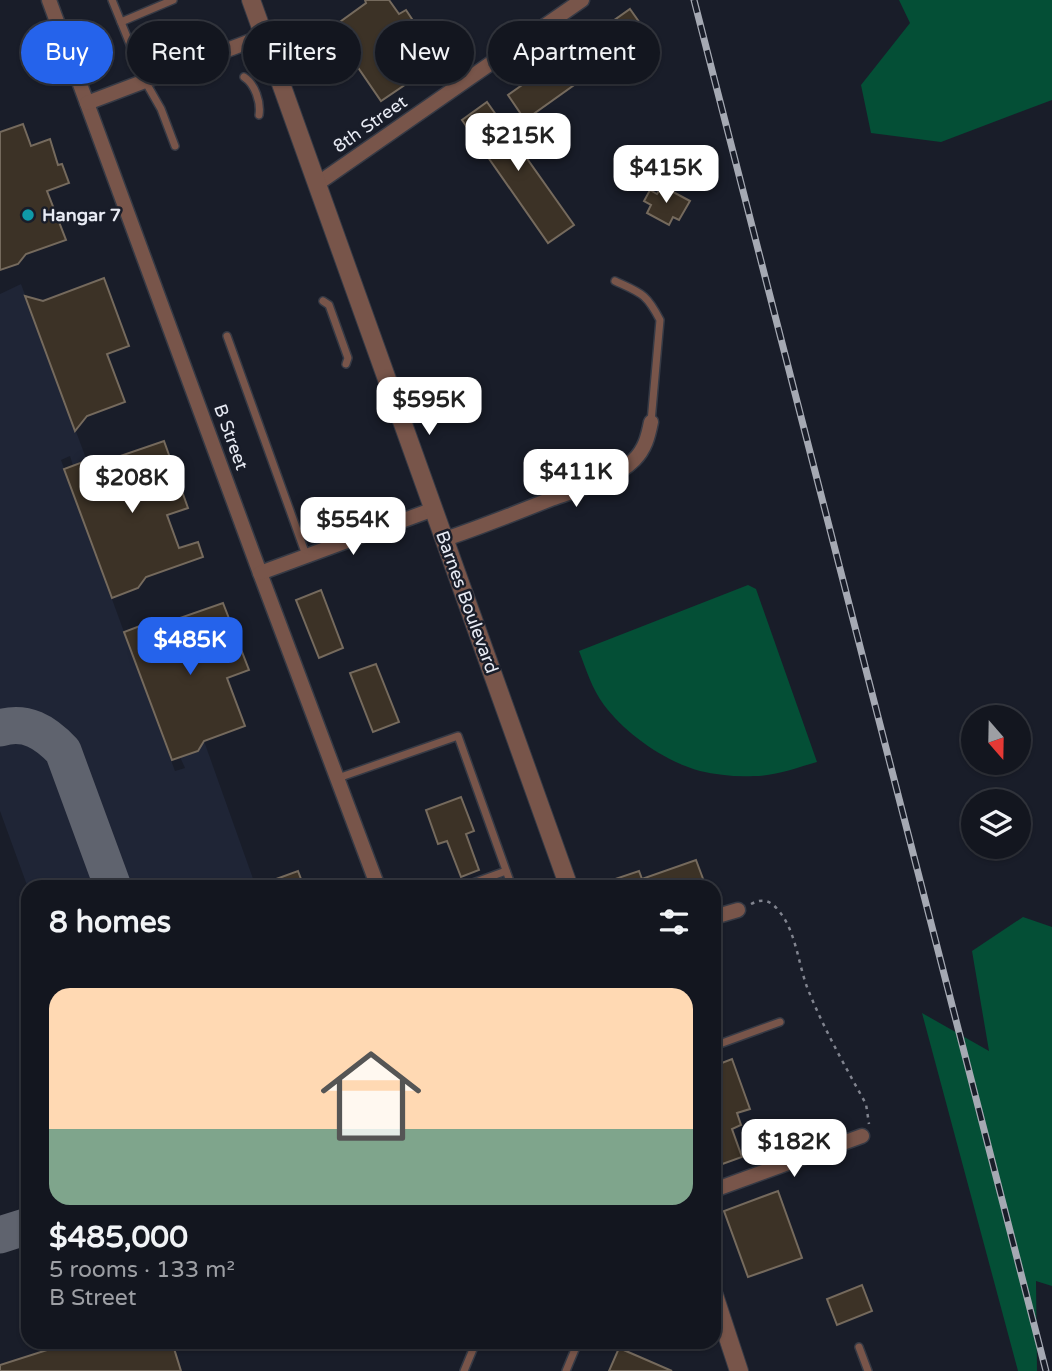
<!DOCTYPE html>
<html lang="en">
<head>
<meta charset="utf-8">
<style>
	body { margin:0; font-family:"Varela Round",sans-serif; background:#20232c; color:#f1f3f6; height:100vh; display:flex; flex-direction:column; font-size:26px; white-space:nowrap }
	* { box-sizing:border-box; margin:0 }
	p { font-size:23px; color:#9d9fa4 }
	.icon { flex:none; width:38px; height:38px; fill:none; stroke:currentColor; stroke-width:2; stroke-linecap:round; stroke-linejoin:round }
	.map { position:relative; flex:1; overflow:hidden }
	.side { position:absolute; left:21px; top:880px; width:700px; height:469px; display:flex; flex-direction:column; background:#13161f; border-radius:21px; box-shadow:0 2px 5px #0004,0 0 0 2px #32353d }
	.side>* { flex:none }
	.banner { position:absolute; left:21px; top:21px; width:700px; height:63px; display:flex; gap:14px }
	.needle { width:46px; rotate:160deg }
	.buttons { position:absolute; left:961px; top:705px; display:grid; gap:14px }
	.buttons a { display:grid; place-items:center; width:70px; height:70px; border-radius:50%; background:#13161f; box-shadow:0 2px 5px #0004,0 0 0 2px #32353d; font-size:35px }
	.price { position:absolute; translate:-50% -60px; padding:0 16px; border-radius:14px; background:#fff; color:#222; font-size:23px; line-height:46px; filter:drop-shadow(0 2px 4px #0008) }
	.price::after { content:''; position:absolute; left:50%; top:42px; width:21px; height:16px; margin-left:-10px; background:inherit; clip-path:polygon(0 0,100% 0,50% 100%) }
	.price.selected { background:#2563eb; color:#fff }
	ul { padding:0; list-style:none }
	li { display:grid; align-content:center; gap:14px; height:371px; padding:0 28px }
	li+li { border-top:2px solid #32353d }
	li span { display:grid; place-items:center; height:217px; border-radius:21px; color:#555 }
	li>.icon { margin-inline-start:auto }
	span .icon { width:126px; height:126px; fill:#fffc; stroke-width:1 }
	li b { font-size:30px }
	h2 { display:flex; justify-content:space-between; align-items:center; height:84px; padding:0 28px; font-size:30px }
	.pill { padding:0 24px; border-radius:32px; background:#13161f; box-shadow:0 2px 5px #0004,0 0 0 2px #32353d; font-size:24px; line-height:63px }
	.pill.selected { background:#2563eb; color:#fff }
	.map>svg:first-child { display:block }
	.built { fill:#1f2536 }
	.green { fill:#044f36 }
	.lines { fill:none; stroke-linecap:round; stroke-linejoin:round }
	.taxiway { stroke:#5f636e; stroke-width:37 }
	.building { fill:#3c3226; stroke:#756a5d; stroke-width:2 }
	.service-casing { stroke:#363a45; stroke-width:10 }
	.minor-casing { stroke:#363a45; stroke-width:17 }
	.tertiary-casing { stroke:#363a45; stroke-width:20 }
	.path { stroke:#81848f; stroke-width:2.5; stroke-dasharray:3.5 5; stroke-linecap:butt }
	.service { stroke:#78554a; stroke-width:7 }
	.minor { stroke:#78554a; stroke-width:14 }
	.tertiary { stroke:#78554a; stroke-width:18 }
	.rail-casing { stroke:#a5a9b3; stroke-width:7 }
	.rail { stroke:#191d29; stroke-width:4.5; stroke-dasharray:13; stroke-linecap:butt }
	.culture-dot { fill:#0f9aa8; stroke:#191d29; stroke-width:2.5 }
	.labels { text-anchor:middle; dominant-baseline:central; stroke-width:5; stroke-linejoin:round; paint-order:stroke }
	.street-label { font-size:18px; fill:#e8ebf4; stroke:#191d29 }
	.poi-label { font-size:18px; font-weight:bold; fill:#e8ebf4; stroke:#191d29; text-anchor:start }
</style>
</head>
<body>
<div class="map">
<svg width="1052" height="1371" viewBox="0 0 1052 1371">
	<rect width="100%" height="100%" fill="#191d29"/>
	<polygon class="built" points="21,284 87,461 73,466 70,456 61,460 175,771 185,768 180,757 198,751 204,741 256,887 28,888 0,811 0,294"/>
	<g class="green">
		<polygon points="899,0 1052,0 1052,100 941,142 871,133 861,85 910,23"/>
		<path d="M 748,585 L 756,589 L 817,762 C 796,768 775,776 754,776 C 736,777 717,775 700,771 C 664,761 626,734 604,705 C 592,689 586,669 579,651 Z"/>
		<polygon points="1023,917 1052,927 1052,1286 1036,1281 1037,1371 1018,1371 922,1013 989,1051 972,951"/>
	</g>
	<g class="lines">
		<g class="taxiway">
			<path d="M 0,728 C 26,720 45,732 63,751 L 113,887"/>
			<polyline points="0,1235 28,1226"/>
		</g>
	</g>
	<g class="building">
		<polygon points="365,0 389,0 399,14 406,10 440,61 381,101 346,50 351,46 337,24 366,3"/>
		<polygon points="630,9 647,33 525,120 508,95"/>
		<polygon points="487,102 574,225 548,243 462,120"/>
		<polygon points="23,124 31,146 50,139 58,165 62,164 69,183 47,191 66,240 26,254 18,264 0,270 0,132"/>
		<polygon points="662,186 690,201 679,220 673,217 669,225 647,213 651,205 644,201 650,190 657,194"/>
		<polygon points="104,278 129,346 107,354 125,402 87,416 75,431 25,296 43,301"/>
		<polygon points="164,441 188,508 167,515 179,548 198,542 203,557 146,577 138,588 112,598 64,469 91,459 103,462"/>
		<polygon points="321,590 343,648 319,658 296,600"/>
		<polygon points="223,603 249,670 227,678 245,726 204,741 198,751 172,760 124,632 153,621 163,624"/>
		<polygon points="376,664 399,722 373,732 350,673"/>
		<polygon points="461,797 474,831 466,834 479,870 461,877 447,841 438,844 426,810"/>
		<polygon points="696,860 705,884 695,887 618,887 615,879 639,871 642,879"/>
		<polygon points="298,871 304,887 257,887 257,886"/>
		<polygon points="732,1059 750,1109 737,1113 741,1125 732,1129 742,1157 714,1167 714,1066"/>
		<polygon points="778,1191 802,1258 748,1277 724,1211"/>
		<polygon points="862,1285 872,1311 837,1325 827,1299"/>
		<polygon points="72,1342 172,1342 181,1371 0,1371 0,1365"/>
		<polygon points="619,1348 672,1371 609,1371"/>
	</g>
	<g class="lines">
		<defs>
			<g id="service">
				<polyline points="112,0 145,81 161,109 175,146"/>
				<polyline points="121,22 173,0"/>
				<path d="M 244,77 C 255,84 261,102 259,115"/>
				<path d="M 615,281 C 641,293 646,293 660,320 L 651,422"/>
				<polyline points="323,301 329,305 348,358 346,364"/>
				<polyline points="227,336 306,555"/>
				<polyline points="338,778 458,736 512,887"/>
				<polyline points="462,887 506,871"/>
				<polyline points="714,1046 780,1022"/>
				<polyline points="859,1347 868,1371"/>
				<polyline points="464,1371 476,1342"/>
				<polyline points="566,1371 578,1342"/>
			</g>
			<g id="minor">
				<polyline points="49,0 260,573 378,887"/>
				<polyline points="87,103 264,36"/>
				<polyline points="317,184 582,0"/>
				<path d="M 445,539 C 481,527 516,513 551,499 C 578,489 613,481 634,460 C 645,449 648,437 651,422"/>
				<polyline points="260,573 434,509"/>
				<polyline points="714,917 738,910"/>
				<polyline points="714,1190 862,1136"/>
			</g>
			<g id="tertiary">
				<polyline points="251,0 569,887"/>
				<polyline points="714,1295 739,1371"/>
			</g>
		</defs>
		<use href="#service" class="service-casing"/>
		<use href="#minor" class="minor-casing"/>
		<use href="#tertiary" class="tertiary-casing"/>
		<path class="path" d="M 751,904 C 763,898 770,900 779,911 C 797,933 798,966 809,992 C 825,1031 846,1068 866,1104 L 869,1124"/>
		<use href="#service" class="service"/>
		<use href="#minor" class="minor"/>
		<use href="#tertiary" class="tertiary"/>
		<defs>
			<polyline id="rail" points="694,0 1046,1371"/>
		</defs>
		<use href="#rail" class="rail-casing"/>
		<use href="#rail" class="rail"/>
	</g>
	<circle class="culture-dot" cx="28" cy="215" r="7"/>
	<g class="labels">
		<g class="street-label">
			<text transform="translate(370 124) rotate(-35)">8th Street</text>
			<text transform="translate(231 437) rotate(70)">B Street</text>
			<text transform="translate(467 602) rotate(70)">Barnes Boulevard</text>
		</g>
		<g class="poi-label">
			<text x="42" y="215">Hangar 7</text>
		</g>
	</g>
</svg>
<div class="buttons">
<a><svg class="needle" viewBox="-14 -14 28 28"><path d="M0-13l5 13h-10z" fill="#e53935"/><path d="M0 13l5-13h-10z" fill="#9d9fa4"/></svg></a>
<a><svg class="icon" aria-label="layers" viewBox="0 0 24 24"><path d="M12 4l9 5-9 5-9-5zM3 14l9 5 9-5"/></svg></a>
</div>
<b class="price" style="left:518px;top:173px">$215K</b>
<b class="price" style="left:666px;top:205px">$415K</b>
<b class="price" style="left:429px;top:437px">$595K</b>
<b class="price" style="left:576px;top:509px">$411K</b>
<b class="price" style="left:132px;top:515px">$208K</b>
<b class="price" style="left:353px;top:557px">$554K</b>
<b class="price selected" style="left:190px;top:677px">$485K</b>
<b class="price" style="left:794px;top:1179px">$182K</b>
<div class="banner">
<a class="pill selected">Buy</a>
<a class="pill">Rent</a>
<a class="pill">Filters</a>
<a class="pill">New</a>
<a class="pill">Apartment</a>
</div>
<section class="side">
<h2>8 homes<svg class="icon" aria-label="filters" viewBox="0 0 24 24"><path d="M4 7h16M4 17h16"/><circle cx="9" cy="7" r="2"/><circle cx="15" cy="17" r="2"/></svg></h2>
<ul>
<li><span style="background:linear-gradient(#ffd9b3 65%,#7fa58c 0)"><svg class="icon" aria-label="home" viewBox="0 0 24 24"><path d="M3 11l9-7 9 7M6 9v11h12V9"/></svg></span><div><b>$485,000</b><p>5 rooms · 133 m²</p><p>B Street</p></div></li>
</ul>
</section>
</div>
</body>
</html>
